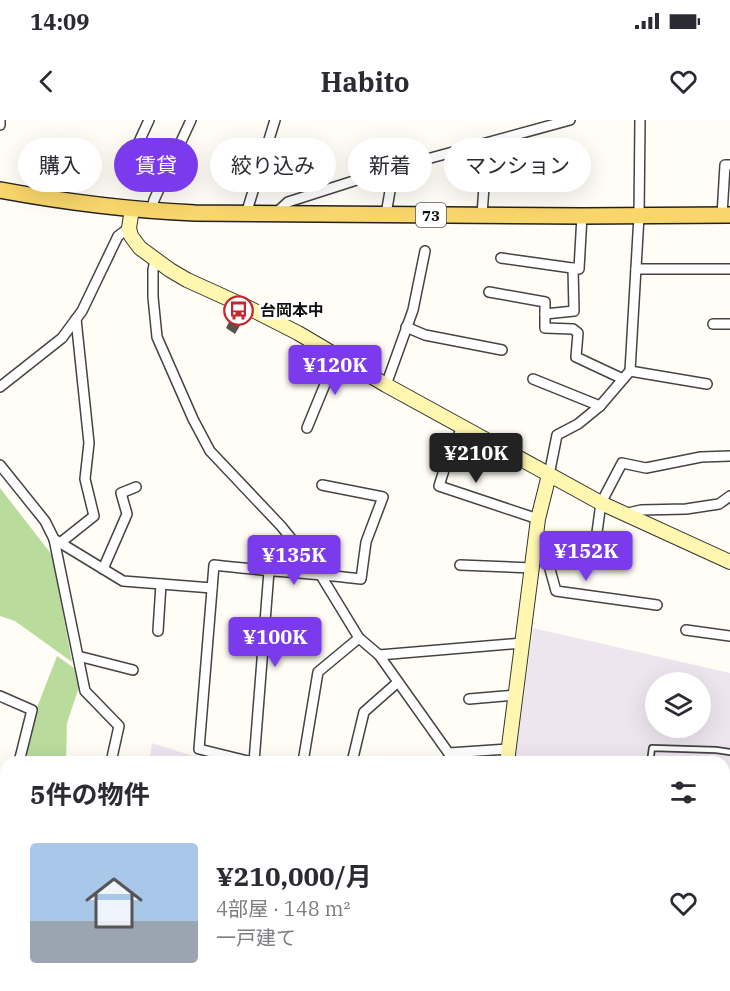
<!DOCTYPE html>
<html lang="ja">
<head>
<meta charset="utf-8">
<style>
	body { margin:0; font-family:"IBM Plex Serif","Noto Sans JP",serif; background:#f7f7f7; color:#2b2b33; height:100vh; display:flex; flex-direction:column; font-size:22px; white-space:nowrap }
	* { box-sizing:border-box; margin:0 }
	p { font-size:20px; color:#7c7c81 }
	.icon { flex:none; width:33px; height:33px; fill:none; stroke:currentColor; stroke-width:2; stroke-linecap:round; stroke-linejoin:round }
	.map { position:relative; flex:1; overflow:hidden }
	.sheet { position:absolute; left:0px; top:636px; width:730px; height:236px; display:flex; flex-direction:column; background:#fff; border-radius:18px 18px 0 0; box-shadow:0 6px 24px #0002 }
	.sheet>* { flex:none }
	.top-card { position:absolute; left:18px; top:18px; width:694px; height:54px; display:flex; gap:12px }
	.controls { position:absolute; left:645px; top:552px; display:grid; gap:12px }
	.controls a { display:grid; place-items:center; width:66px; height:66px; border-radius:50%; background:#fff; box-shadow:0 6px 24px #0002; font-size:30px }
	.price { position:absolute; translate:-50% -51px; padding:0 14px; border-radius:6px; background:#7c3aed; color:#fff; font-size:20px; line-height:39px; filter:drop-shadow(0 2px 3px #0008) }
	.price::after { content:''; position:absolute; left:50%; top:36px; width:18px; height:14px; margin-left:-9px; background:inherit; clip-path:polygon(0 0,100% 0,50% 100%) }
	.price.active { background:#222; color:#fff }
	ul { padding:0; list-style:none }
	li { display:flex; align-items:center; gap:18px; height:150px; padding:0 30px }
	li+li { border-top:2px solid #e1e1e2 }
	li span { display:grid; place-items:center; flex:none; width:168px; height:120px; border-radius:6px; color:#555 }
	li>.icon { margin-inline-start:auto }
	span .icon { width:72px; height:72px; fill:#fffc; stroke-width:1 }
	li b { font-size:26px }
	h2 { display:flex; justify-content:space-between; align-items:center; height:72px; padding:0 30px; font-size:26px }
	.pill { padding:0 21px; border-radius:27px; background:#fff; box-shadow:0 6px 24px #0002; font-size:21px; line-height:54px }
	.pill.active { background:#7c3aed; color:#fff }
	.status { display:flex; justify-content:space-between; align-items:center; height:42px; padding:0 30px; background:#fff; direction:ltr }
	.status svg { height:16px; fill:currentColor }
	header { display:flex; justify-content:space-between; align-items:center; height:78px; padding:0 30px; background:#fff; font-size:27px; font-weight:700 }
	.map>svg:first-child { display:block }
	.industrial { fill:#eee6ef; fill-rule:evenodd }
	.forest { fill:#b9dc9c }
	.building { fill:#5a524d }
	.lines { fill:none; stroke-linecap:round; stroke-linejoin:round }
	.lane-casing { stroke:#444; stroke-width:8 }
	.street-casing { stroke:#444; stroke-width:12 }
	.secondary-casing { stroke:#333; stroke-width:16 }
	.primary-casing { stroke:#222; stroke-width:18 }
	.path { stroke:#333; stroke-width:1.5; stroke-dasharray:6 3; stroke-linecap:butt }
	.lane { stroke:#fff; stroke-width:4.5 }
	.street { stroke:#fff; stroke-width:9 }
	.secondary { stroke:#fff6b0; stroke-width:14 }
	.primary { stroke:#f9d66b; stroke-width:15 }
	.labels { text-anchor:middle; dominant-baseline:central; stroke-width:6; stroke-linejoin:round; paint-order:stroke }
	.shield { fill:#fff; stroke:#585858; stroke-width:1.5 }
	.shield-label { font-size:15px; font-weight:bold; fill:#111 }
	.poi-label { font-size:16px; font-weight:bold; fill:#111; stroke:#fff; text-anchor:start }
</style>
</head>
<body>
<div class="status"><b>14:09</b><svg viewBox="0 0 49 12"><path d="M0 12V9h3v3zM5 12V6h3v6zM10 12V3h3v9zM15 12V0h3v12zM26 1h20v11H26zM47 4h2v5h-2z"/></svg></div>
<header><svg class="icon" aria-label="back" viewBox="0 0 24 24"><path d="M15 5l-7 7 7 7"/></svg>Habito<svg class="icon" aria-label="heart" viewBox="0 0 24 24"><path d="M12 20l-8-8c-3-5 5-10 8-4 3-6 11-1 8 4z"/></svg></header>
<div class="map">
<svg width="730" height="871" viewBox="0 0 730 871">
	<rect width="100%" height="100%" fill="#fffdf5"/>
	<g class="industrial">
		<path d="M 533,508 L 730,553 L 730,871 L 123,871 L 123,866 L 724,866 L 724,642 L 515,642 ZM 656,562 L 700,562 L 700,608 L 656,608 Z"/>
		<polygon points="152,623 212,642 149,642"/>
	</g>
	<g class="forest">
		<polygon points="0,368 52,435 72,542 15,501 0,496"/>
		<polygon points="57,536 74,548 79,567 67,603 66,642 25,642 38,585"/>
	</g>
	<polygon class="building" points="231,198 241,204 235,214 226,208"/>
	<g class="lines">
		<defs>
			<polyline id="lane" points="650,642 652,628 716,630 730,632"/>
			<g id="street">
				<polyline points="149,0 132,37 166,54"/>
				<polyline points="0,5 0,0"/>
				<polyline points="151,91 154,80 191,0"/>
				<polyline points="276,93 288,82 394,48 570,0"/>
				<polyline points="246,94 275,0"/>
				<polyline points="386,94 394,48"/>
				<polyline points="482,95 487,23"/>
				<polyline points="722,95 725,45 730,45"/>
				<polyline points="501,138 579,149 582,96"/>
				<polyline points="155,140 153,150 153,177 157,217 193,299 210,331 281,406 320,454 359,518 379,535 455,642"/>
				<polyline points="636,149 730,149"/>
				<polyline points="489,172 545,182 545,208 573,209 578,213 576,237 623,259"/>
				<polyline points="545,194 574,191 573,148"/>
				<polyline points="713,204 730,204"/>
				<polyline points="406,207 425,215 502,230"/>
				<polyline points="630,251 707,264"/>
				<polyline points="533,259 600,286"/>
				<polyline points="386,265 413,190 425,131"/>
				<polyline points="0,267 62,218 82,191 118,116 129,108"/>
				<polyline points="462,307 444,350 439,366 538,399"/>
				<polyline points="307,308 328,257 335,234"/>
				<polyline points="0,345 45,401 54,419 123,461 212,468"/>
				<polyline points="549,355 557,315 578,304 600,286 630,251 639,96 640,0"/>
				<polyline points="624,394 641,390 686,389 719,384 730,376"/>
				<polyline points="54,419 85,571 119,606 111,642"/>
				<polyline points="60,423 94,396 85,359 89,323 76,199"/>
				<polyline points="595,427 601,383 622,343 646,348 701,337 730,336"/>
				<polyline points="534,431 546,435 556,471 657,485"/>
				<polyline points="460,445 532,448"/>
				<polyline points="103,449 127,394 121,373 136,367"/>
				<polyline points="686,510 730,516"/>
				<polyline points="158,511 161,464"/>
				<polyline points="379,535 522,523"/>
				<polyline points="78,536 133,550"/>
				<polyline points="0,576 32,590 19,642"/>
				<polyline points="469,579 515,575"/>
				<polyline points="449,633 508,629"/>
				<path d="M 252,642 L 199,629 L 214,445 C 263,451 312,453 361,459 L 366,422 L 383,377 L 322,365"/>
				<polyline points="254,642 269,451"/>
				<polyline points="303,642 318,552 359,518"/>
				<polyline points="352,642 364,592 398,562"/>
				<polyline points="0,687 6,673"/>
				<polyline points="0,835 6,836"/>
				<polyline points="16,871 16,866"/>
			</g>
			<g id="secondary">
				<polyline points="132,89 129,108 131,116 140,128 170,150 187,160 251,189 298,213 386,265 601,383 730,442"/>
				<polyline points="507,642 538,399 549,355"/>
				<polyline points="0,799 6,799"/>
				<polyline points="508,866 525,871"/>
				<polyline points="70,871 70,866"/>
			</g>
			<path id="primary" d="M 0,70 C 65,82 129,90 195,93 L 582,96 L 730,95"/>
		</defs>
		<use href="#lane" class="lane-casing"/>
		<use href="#street" class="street-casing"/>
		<use href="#secondary" class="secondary-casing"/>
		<use href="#primary" class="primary-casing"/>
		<g class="path">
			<polyline points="486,866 487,866"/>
			<polyline points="481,871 481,866"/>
		</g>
		<use href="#lane" class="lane"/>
		<use href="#street" class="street"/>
		<use href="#secondary" class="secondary"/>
		<use href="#primary" class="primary"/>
	</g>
	<defs>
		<symbol id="bus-ring" viewBox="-11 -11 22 22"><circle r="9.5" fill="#fff" stroke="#c4262e" stroke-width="1.5"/><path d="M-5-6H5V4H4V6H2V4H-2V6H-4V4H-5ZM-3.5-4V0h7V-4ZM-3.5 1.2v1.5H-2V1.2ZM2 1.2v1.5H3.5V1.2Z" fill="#c4262e"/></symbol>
	</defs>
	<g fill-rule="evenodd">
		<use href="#bus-ring" x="222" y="174" width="33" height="33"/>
	</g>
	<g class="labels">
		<rect class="shield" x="416" y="83" width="30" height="24" rx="4.5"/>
		<g class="shield-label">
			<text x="431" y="95">73</text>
		</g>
		<g class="poi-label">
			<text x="260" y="190">台岡本中</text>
		</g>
	</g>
</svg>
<div class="controls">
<a><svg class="icon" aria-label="layers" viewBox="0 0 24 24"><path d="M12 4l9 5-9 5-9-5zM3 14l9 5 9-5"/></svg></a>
</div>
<b class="price" style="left:335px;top:276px">¥120K</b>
<b class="price active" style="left:476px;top:364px">¥210K</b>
<b class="price" style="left:586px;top:462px">¥152K</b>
<b class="price" style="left:294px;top:466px">¥135K</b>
<b class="price" style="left:275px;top:548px">¥100K</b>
<div class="top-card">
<a class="pill">購入</a>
<a class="pill active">賃貸</a>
<a class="pill">絞り込み</a>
<a class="pill">新着</a>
<a class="pill">マンション</a>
</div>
<section class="sheet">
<h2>5件の物件<svg class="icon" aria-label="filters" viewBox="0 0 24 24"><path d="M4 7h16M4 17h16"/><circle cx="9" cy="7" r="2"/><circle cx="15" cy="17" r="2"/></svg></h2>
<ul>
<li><span style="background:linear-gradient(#a9c7e8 65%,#9aa5b1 0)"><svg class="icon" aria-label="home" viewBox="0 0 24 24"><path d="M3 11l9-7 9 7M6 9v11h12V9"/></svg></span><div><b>¥210,000/月</b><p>4部屋 · 148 m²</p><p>一戸建て</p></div><svg class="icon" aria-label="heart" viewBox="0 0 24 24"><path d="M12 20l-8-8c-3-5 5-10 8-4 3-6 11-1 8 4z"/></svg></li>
</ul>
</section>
</div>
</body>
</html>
